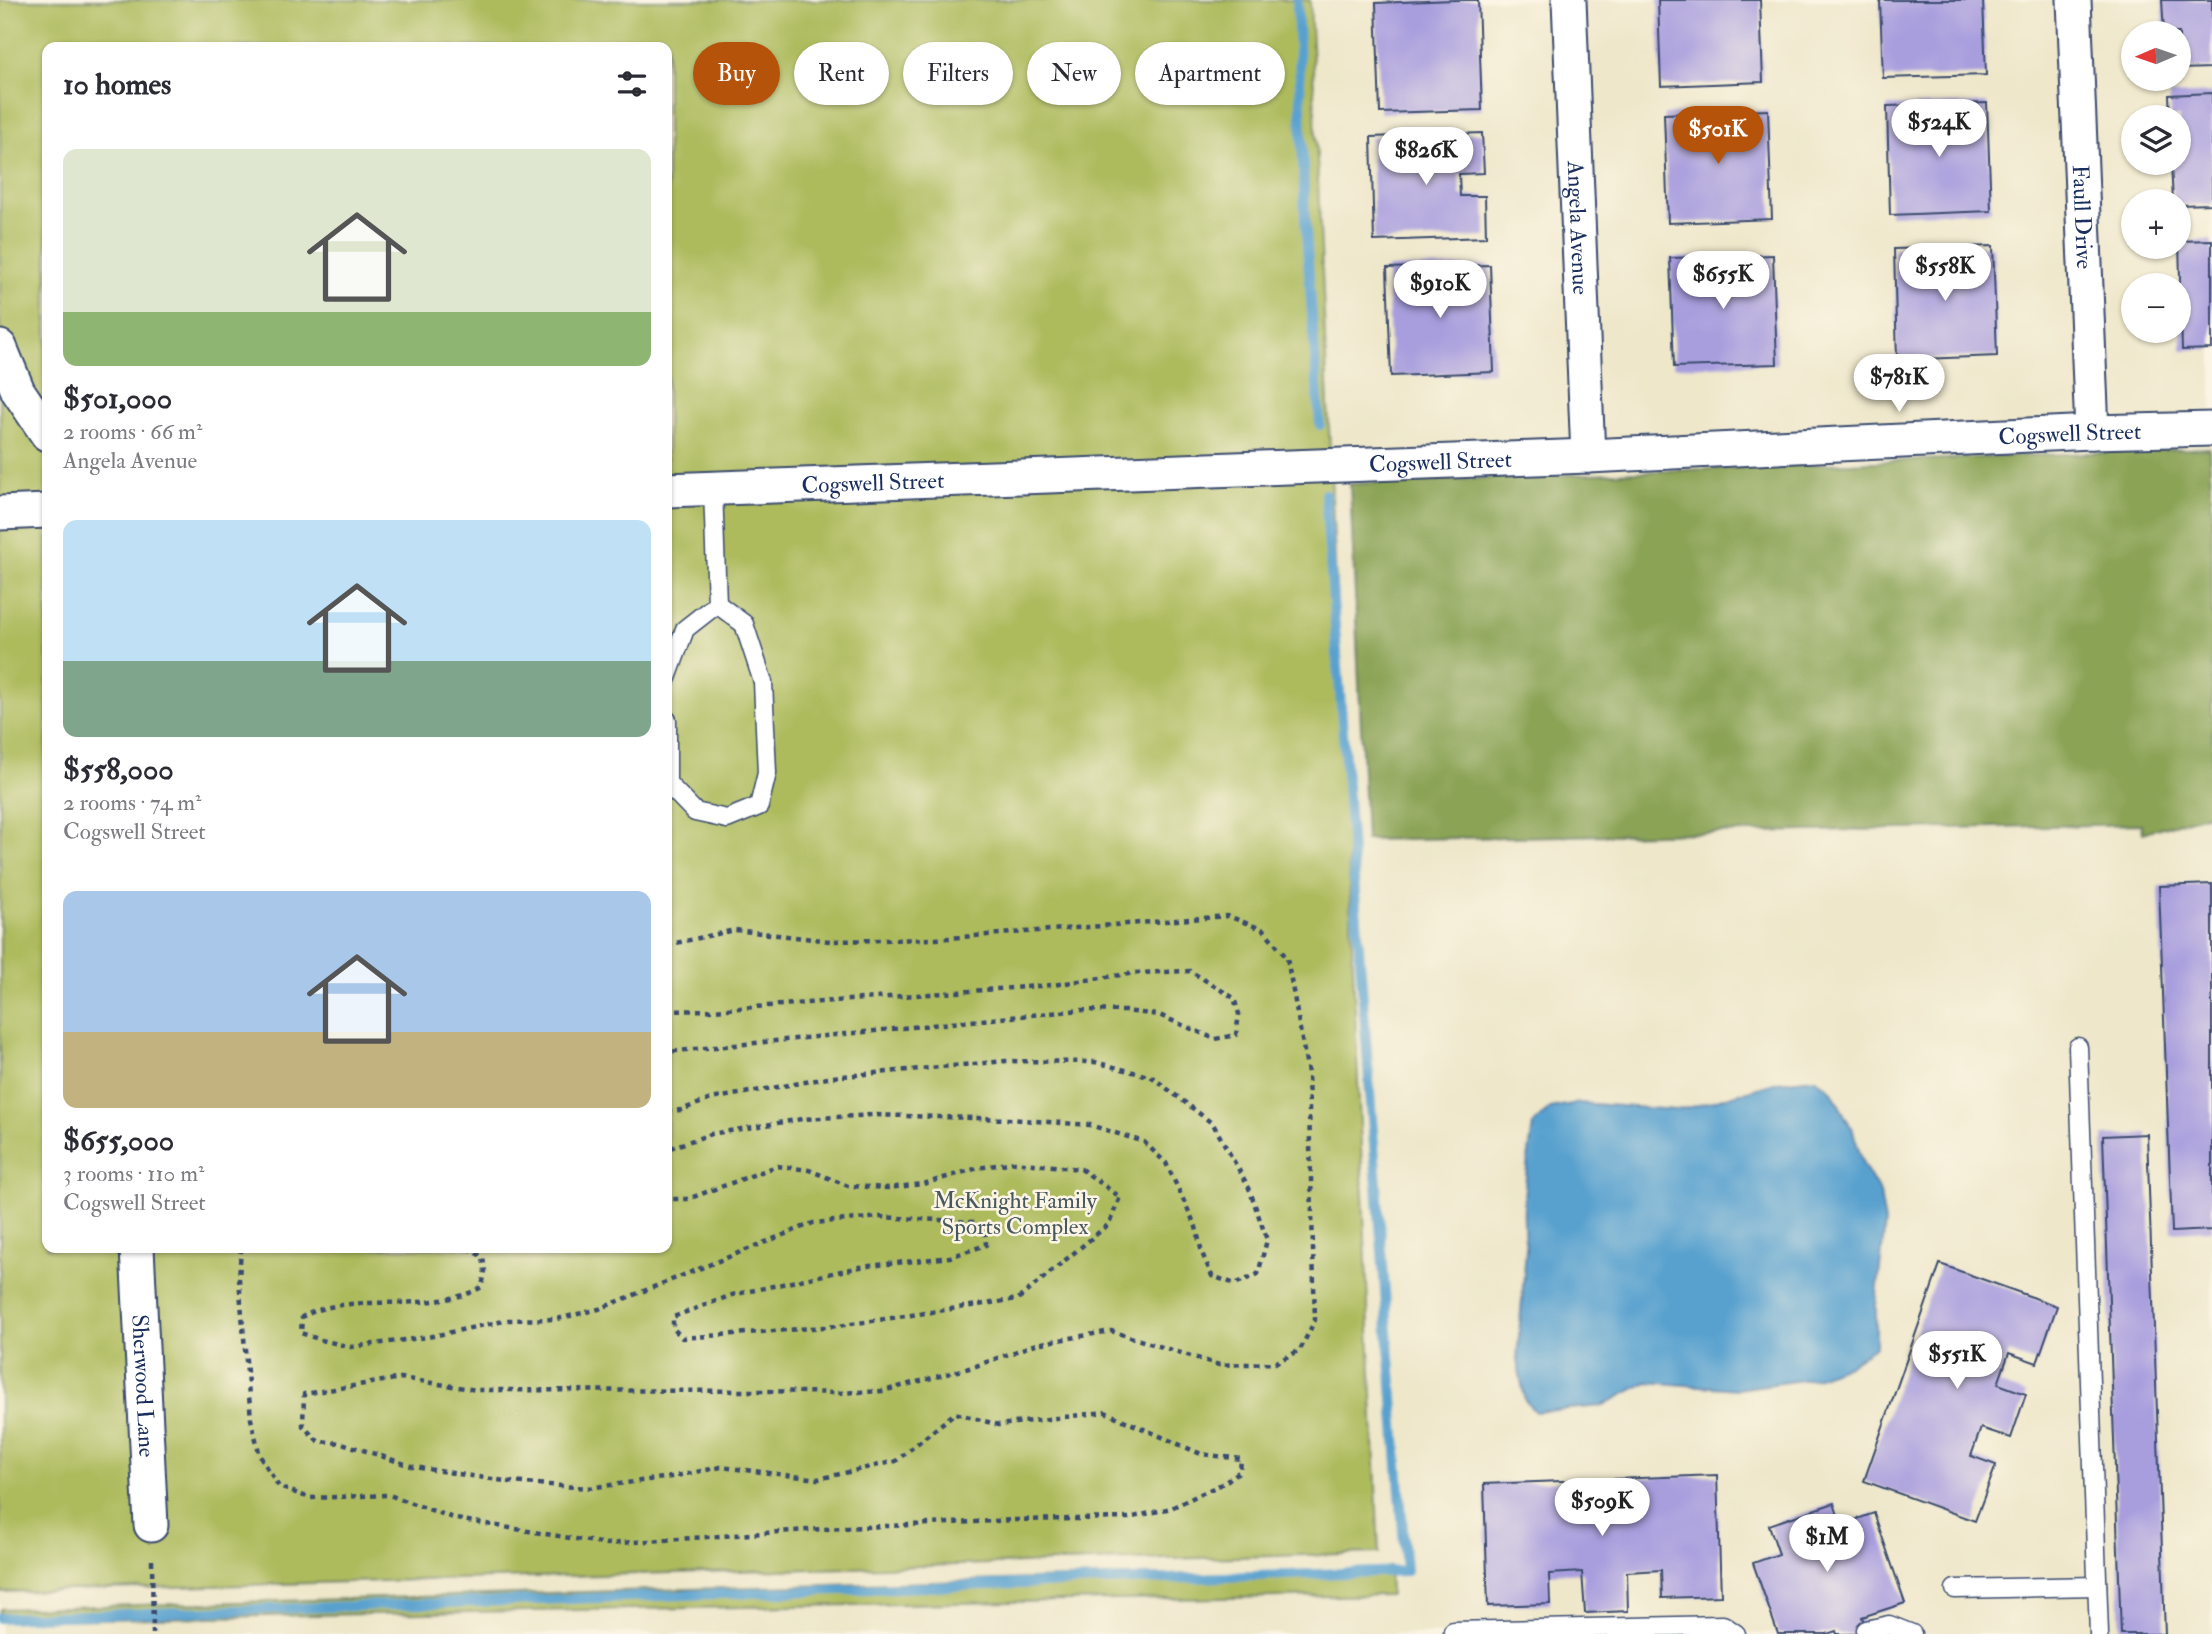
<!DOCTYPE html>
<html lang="en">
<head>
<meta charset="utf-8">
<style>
	body { margin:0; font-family:"IM FELL Double Pica",serif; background:#f2f2f3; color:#2b2b33; height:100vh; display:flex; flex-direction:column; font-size:26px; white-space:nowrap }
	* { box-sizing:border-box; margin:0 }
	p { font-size:23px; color:#7c7c81 }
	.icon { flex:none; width:38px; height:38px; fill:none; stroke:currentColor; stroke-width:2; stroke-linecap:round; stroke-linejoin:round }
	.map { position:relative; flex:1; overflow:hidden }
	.sheet { position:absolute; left:42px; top:42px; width:630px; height:1211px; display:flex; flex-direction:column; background:#fff; border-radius:14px; box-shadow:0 2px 5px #0004 }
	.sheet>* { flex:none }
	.top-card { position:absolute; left:693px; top:42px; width:665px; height:63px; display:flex; gap:14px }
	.needle { width:46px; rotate:268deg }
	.tools { position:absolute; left:2121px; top:21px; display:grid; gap:14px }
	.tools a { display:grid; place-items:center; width:70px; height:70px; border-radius:50%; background:#fff; box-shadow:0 2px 5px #0004; font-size:35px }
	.price { position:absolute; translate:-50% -60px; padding:0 16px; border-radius:24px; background:#fff; color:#222; font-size:23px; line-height:46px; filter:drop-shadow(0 2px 4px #0008) }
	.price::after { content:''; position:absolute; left:50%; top:42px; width:21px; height:16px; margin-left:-10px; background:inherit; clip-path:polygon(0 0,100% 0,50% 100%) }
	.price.active { background:#b45309; color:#fff }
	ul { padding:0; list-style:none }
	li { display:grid; align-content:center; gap:14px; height:371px; padding:0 21px }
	li span { display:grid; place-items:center; height:217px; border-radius:14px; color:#555 }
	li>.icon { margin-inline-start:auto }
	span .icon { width:126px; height:126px; fill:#fffc; stroke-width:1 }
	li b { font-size:30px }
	h2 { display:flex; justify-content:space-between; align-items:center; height:84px; padding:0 21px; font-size:30px }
	.chip { padding:0 24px; border-radius:32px; background:#fff; box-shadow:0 2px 5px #0004; font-size:24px; line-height:63px }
	.chip.active { background:#b45309; color:#fff }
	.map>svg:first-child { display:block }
	.green { fill:#adbb5d; stroke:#64755e; stroke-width:2; fill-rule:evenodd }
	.forest { fill:#8aa354; stroke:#526959; stroke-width:2 }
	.water { fill:#58a1cf; stroke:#3a6896; stroke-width:2 }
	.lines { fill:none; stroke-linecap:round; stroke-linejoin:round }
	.stream { stroke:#58a1cf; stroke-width:10 }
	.building { fill:#a89ede }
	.service-casing { stroke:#3b4b6e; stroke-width:21 }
	.minor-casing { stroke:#3b4b6e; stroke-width:37 }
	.path { stroke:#3b4b6e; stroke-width:4.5; stroke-dasharray:5 5; stroke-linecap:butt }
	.service { stroke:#fff; stroke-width:18 }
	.minor { stroke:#fff; stroke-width:33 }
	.labels { text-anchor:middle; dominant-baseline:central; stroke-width:5; stroke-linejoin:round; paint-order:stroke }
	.street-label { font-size:23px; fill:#1b2f5e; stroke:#fcf5e5 }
	.park-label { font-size:23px; fill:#47595e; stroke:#fcf5e5 }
</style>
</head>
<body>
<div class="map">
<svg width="2212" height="1634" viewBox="0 0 2212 1634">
	<rect width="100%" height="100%" fill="#fcf5e5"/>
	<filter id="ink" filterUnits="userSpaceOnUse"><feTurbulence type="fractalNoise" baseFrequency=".0143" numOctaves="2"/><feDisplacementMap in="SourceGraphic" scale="14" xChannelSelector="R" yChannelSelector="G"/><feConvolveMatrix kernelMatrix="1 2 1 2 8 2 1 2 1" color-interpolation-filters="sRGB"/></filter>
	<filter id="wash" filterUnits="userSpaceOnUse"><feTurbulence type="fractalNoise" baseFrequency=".00686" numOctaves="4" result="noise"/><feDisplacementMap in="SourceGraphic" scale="28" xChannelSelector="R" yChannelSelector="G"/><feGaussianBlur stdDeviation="1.57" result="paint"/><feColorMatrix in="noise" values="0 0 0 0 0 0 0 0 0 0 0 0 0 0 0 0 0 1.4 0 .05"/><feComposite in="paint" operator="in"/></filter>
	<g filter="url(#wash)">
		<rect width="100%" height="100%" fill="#eee7ca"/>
		<g class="green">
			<path d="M 0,0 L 1310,0 L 1379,1553 L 0,1592 ZM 47,47 L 667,47 L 667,1248 L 47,1248 Z"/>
			<polygon points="1389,1567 1390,1595 0,1621 0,1609 1379,1569"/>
		</g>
		<polygon class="forest" points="2209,448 2212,510 2212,813 2142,833 2141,824 1366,840 1350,484"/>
		<path class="water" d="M 1815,1078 L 1831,1090 L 1853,1131 L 1863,1164 L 1880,1193 L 1885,1223 L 1876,1305 L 1876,1346 L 1848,1365 L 1816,1378 L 1737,1389 L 1647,1382 L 1602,1406 L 1535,1412 L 1525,1400 L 1517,1360 L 1526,1249 C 1520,1207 1527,1166 1533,1125 L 1550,1108 L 1578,1103 L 1677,1110 L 1699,1105 L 1778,1082 Z"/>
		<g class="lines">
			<g class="stream">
				<polyline points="1297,0 1305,219 1320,425"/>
				<polyline points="0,1618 1406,1571 1325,494"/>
			</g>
		</g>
		<g id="blocks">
			<g class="building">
				<polygon points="1455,0 1478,0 1482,110 1380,113 1376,3"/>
				<polygon points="1658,0 1760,0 1763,82 1661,86"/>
				<polygon points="1880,0 1983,0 1986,75 1883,78"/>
				<polygon points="2162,0 2212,0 2212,68 2179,69 2179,33 2164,33"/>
				<polygon points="2212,93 2212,204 2179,205 2179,201 2173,201 2171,163 2179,163 2179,117 2170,117 2169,95"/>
				<polygon points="1987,103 1991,211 1890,215 1887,106"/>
				<polygon points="1768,110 1772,219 1668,223 1664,114"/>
				<polygon points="1482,133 1484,173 1459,174 1460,196 1485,196 1486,237 1374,241 1371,137"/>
				<polygon points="2212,240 2212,349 2182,350 2179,241"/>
				<polygon points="1993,246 1997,356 1897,360 1894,249"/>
				<polygon points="1773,255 1777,364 1674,367 1670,258"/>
				<polygon points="1490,265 1494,372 1391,376 1387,268"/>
				<polygon points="2212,884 2212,1230 2172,1232 2159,886"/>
				<polygon points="2147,1134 2165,1634 2121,1634 2103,1136"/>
				<polygon points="1940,1264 2057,1306 2037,1363 2009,1353 1998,1384 2026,1394 2011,1438 1981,1428 1971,1456 1996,1465 1975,1521 1864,1481"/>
				<polygon points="1717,1475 1721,1596 1662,1598 1661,1570 1627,1572 1628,1611 1585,1613 1582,1572 1549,1574 1550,1604 1488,1606 1484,1484"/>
				<polygon points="1834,1503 1841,1525 1874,1513 1905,1603 1862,1617 1868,1634 1837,1634 1836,1631 1827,1634 1778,1634 1753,1563 1779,1554 1769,1525"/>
			</g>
		</g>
	</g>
	<g filter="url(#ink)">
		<use href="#blocks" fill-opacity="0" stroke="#3b4b6e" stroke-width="2"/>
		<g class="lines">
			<defs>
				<g id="service">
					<polyline points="713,488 717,604"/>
					<polyline points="667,678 685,629 717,604"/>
					<polyline points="667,720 667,783 695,812 727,819 759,806 767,773 763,682 744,624 717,604"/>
					<polyline points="2078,1047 2099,1634"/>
					<polyline points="1955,1589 2097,1586"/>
					<polyline points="1866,1630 1889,1625 1912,1634"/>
					<polyline points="1453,1634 1453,1631 1723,1625 1736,1634"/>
				</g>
				<g id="minor">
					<path id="s1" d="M 1569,0 L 1588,456"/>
					<path id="s2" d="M 2074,0 L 2092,432"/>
					<polyline points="0,347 18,391 47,434"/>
					<path id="s3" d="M 667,490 L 1588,456 L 2092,432 L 2212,429"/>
					<polyline points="0,513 47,511"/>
					<path id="s4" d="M 137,1248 L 151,1525"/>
				</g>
			</defs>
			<use href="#service" class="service-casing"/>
			<use href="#minor" class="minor-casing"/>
			<g class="path">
				<polyline points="667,1011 713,1010 1052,985 1135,973 1190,971 1234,998 1239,1014 1236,1035 1215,1039 1159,1015 1125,1011 1080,1010 667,1052"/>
				<polyline points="667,1111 681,1110 711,1099 833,1077 1006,1061 1095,1062 1152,1077 1213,1124 1249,1188 1267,1240 1258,1274 1235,1284 1212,1276 1202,1253 1196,1227 1166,1163 1144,1142 1090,1125 1008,1119 873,1115 802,1119 711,1134 667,1149"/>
				<polyline points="241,1248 239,1279 251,1419 260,1456 279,1487 310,1498 389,1495 456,1519 606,1544 822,1529 1016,1520 1129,1518 1171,1508 1224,1483 1240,1471 1241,1459 1201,1454 1105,1412 999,1425 955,1413 896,1461 818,1479 721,1467 671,1477 588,1488 511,1482 414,1467 342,1443 318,1441 303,1426 304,1394 401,1378 477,1390 769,1391 836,1393 883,1391 973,1367 1036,1344 1111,1331 1219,1365 1275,1363 1300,1350 1315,1320 1308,1073 1287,958 1264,930 1228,916 936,939 830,941 735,930 667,945"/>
				<path d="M 467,1248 L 483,1257 L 485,1271 L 482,1287 C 427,1317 352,1289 302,1317 L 301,1333 L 321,1340 L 351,1347 L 428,1337 L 508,1320 L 557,1319 L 599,1309 L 813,1223 L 880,1217 L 976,1222 L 985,1230 L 986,1245 L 950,1257 L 860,1267 L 732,1295 L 673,1317 L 673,1328 L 682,1338 L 838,1326 L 1018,1299 L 1109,1224 L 1120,1197 L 1081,1169 L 1014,1162 L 978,1168 L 923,1184 L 887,1188 L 848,1186 L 809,1170 L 777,1166 L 688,1199 L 667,1199"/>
				<polyline points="152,1560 153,1634"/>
			</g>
			<use href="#service" class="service"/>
			<use href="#minor" class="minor"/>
		</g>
	</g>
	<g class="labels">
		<g class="street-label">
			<text stroke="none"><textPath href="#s2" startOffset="217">Faull Drive</textPath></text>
			<text stroke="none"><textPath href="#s1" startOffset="228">Angela Avenue</textPath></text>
			<text stroke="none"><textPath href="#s3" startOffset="1404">Cogswell Street</textPath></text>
			<text stroke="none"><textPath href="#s3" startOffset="774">Cogswell Street</textPath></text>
			<text stroke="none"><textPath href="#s3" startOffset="206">Cogswell Street</textPath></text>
			<text stroke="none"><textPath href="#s4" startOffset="138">Sherwood Lane</textPath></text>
		</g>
		<g class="park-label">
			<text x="1015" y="1200">McKnight Family<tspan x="1015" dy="26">Sports Complex</tspan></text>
		</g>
	</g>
</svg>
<div class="tools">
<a><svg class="needle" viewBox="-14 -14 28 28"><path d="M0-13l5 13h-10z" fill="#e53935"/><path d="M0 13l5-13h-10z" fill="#7c7c81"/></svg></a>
<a><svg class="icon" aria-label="layers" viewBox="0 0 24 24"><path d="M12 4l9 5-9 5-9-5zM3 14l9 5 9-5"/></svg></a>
<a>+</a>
<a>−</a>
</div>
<b class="price" style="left:1939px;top:159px">$524K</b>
<b class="price active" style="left:1718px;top:166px">$501K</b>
<b class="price" style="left:1426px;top:187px">$826K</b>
<b class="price" style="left:1945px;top:303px">$558K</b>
<b class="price" style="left:1723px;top:311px">$655K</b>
<b class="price" style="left:1440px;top:320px">$910K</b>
<b class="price" style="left:1899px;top:414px">$781K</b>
<b class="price" style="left:1957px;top:1391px">$551K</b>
<b class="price" style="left:1602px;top:1538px">$509K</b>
<b class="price" style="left:1827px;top:1574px">$1M</b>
<div class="top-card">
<a class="chip active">Buy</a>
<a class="chip">Rent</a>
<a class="chip">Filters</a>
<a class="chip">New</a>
<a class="chip">Apartment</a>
</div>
<section class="sheet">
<h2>10 homes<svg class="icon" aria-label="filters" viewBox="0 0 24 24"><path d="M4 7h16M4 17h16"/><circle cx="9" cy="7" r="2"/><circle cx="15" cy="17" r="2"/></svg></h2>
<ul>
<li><span style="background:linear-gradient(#dfe7d0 75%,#8fb573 0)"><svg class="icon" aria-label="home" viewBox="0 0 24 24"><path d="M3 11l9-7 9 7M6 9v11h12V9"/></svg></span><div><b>$501,000</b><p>2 rooms · 66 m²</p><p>Angela Avenue</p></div></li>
<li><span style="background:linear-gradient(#bfe0f5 65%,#7fa58c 0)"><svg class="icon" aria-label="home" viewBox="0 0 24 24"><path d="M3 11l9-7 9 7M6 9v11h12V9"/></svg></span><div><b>$558,000</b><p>2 rooms · 74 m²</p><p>Cogswell Street</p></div></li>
<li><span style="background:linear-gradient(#a9c7e8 65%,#c2b280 0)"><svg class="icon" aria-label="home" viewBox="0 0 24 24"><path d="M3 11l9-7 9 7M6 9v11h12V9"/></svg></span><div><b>$655,000</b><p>3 rooms · 110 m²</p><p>Cogswell Street</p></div></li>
</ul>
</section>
</div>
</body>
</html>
